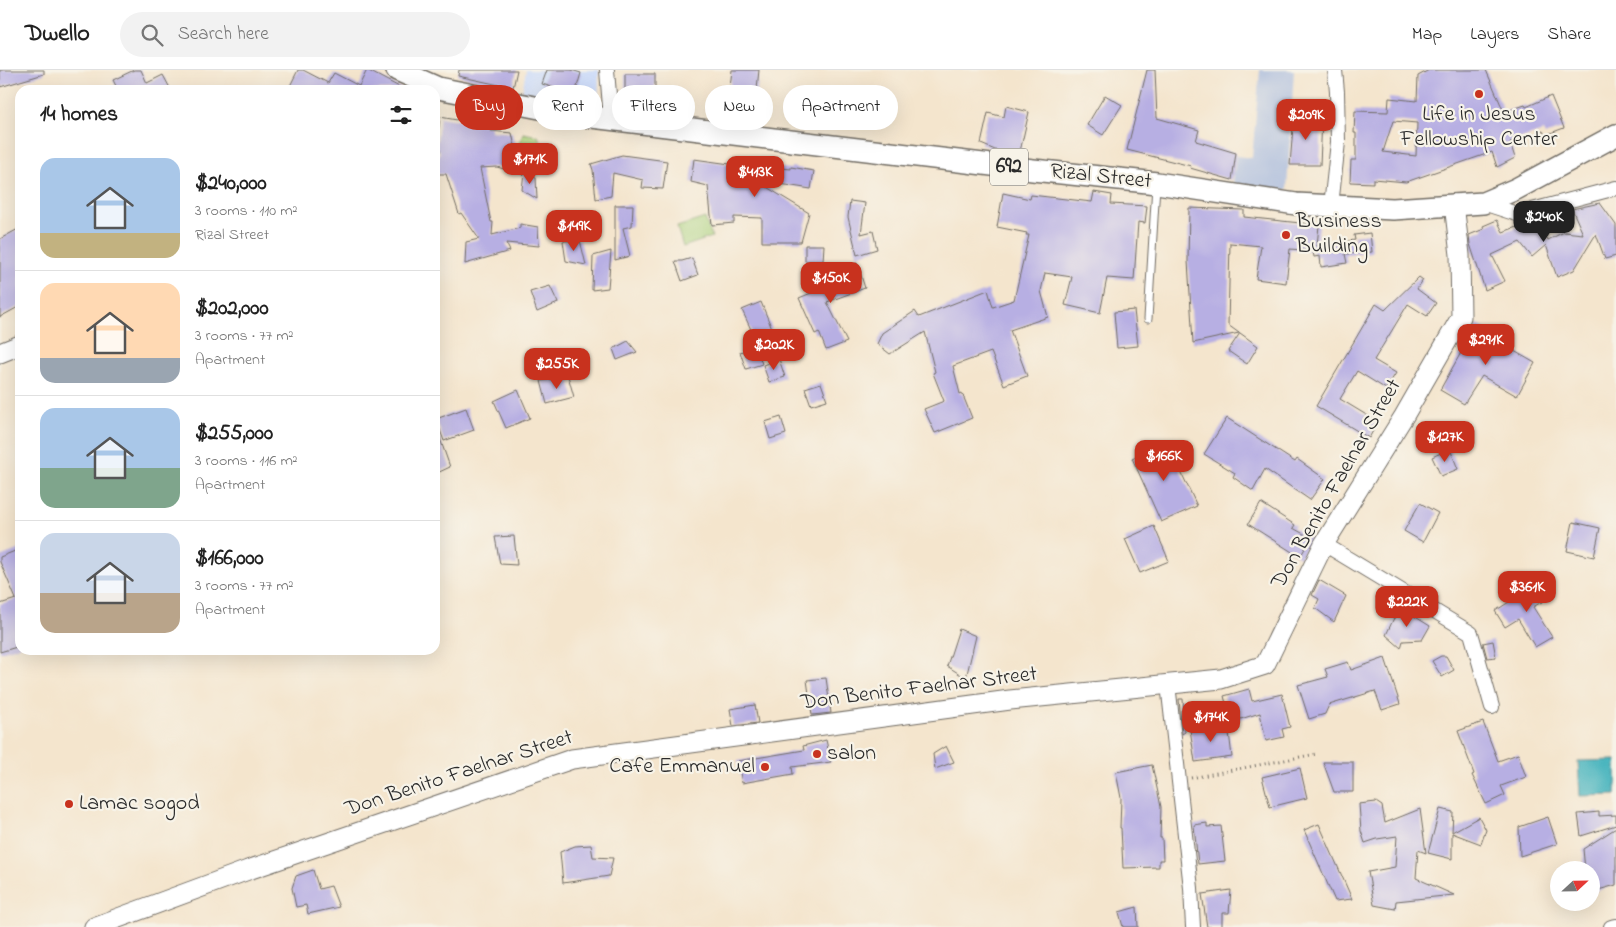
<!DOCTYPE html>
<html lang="en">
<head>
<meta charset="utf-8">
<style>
	body { margin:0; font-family:"Indie Flower",sans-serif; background:#f2f2f2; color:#222; height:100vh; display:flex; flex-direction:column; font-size:19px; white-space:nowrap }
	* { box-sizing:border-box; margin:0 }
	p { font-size:16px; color:#767676 }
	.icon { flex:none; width:28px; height:28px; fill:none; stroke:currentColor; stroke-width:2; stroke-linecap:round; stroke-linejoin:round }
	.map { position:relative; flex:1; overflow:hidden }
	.drawer { position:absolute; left:15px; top:15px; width:425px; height:570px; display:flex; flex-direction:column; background:#fff; border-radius:15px; box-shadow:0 5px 20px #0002 }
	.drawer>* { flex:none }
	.guide { position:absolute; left:455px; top:15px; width:475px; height:45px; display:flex; gap:10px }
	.needle { width:32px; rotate:68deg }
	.buttons { position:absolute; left:1550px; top:791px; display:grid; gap:10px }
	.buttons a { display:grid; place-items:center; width:50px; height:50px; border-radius:50%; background:#fff; box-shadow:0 5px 20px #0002; font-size:25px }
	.price { position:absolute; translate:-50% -42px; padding:0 11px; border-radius:10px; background:#c8321e; color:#fff; font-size:16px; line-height:32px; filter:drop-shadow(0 1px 2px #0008) }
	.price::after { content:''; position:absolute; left:50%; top:30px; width:15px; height:11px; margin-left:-8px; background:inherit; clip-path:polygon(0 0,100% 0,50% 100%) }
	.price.active { background:#222; color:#fff }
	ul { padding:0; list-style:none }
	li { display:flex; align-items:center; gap:15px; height:125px; padding:0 25px }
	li+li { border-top:1px solid #e0e0e0 }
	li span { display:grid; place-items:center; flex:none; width:140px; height:100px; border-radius:15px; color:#555 }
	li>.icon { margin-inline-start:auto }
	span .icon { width:60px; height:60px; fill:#fffc; stroke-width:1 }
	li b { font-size:21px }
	h2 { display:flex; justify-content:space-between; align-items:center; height:60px; padding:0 25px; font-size:21px }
	.pill { padding:0 18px; border-radius:22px; background:#fff; box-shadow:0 5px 20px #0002; font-size:18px; line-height:45px }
	.pill.active { background:#c8321e; color:#fff }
	header { display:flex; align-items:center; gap:30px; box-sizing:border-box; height:70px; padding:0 25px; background:#fff; border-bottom:1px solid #e0e0e0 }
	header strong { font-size:24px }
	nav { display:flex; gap:28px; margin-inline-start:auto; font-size:18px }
	.search { width:350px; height:45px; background:#f2f2f2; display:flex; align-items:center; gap:12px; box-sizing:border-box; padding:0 18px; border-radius:28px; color:#767676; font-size:19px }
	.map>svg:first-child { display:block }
	.built { fill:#ccdbf9 }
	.industrial { fill:#b8c5de }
	.green { fill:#aad07a; stroke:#6a7e52 }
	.water { fill:#44b3bd; stroke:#386f74 }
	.building { fill:#b7afe3; fill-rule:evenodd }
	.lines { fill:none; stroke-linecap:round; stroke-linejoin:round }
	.lane-casing { stroke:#716c64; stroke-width:9 }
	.street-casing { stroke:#716c64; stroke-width:16 }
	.secondary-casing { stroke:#716c64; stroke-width:21 }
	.primary-casing { stroke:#716c64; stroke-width:24 }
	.path { stroke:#716c64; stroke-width:3; stroke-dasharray:1 4; stroke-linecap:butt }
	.lane { stroke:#fff; stroke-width:7 }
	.street { stroke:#fff; stroke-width:14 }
	.secondary { stroke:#fff; stroke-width:19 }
	.primary { stroke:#fff; stroke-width:21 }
	.poi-dot { fill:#c8321e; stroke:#f7f3e8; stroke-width:2 }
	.labels { text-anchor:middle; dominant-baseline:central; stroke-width:4.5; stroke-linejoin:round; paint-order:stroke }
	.shield { fill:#f7f3e8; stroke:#686764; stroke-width:1 }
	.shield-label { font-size:21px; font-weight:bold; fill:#2b2b2b }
	.poi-label { font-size:22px; fill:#2b2b2b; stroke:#f7f3e8; text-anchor:start }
	.street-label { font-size:22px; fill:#2b2b2b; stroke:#f7f3e8 }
</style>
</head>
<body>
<header>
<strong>Dwello</strong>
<div class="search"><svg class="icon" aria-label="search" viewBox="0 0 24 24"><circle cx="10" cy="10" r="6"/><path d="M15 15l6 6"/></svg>Search here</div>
<nav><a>Map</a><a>Layers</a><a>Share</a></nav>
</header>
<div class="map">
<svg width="1616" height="857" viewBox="0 0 1616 857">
	<rect width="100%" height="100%" fill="#f7f3e8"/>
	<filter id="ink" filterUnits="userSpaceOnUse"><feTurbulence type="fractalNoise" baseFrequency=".02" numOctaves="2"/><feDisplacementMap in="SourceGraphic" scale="10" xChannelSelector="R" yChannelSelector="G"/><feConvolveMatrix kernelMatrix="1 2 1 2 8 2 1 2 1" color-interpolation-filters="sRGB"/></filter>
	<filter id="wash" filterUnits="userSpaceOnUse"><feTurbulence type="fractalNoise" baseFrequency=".0096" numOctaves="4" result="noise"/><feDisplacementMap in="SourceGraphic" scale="20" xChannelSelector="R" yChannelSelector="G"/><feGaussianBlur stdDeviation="1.12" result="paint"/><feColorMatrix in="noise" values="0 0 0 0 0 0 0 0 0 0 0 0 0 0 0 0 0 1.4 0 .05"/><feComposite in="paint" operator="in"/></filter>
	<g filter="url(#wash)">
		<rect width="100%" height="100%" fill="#f4e5cd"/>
		<polygon class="built" points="526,0 599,0 598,41 522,22"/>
		<polygon class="industrial" points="1260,0 1294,0 1287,120 1233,114 1236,86 1252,88"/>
		<g class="green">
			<polygon points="523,63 538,66 546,81 531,88 519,75"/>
			<polygon points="705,148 712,167 683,177 677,157"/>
		</g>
		<polygon class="water" points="1616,690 1616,725 1580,726 1578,691"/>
		<g id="blocks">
			<g class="building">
				<polygon points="0,0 44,0 44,4 0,17"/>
				<polygon points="134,0 141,0 147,13 163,5 171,20 118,20 113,10"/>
				<polygon points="298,0 303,0 328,13 334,3 359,16 367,0 405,20 288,20"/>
				<polygon points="459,0 517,0 513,18 458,6"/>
				<polygon points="547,0 571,0 581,3 575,24 542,14"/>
				<polygon points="732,0 759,0 755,38 728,35"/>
				<polygon points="1147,0 1155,0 1157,48 1199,60 1196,71 1236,83 1232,110 1190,98 1191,96 1127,80"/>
				<path d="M 1429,0 L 1486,0 L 1504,42 L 1525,35 L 1526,37 L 1551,26 L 1564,58 L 1545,65 L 1543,61 L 1510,72 L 1515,88 L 1497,97 L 1492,82 L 1406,112 L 1373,109 L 1373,113 L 1350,112 L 1351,90 L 1356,90 L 1356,63 L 1354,63 L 1355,41 L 1388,42 L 1389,28 L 1417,31 L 1418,6 ZM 1393,51 L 1417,53 L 1416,86 L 1383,82 Z"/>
				<polygon points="625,4 655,4 655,37 625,36"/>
				<polygon points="1105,25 1122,35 1103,65 1087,55"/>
				<polygon points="1006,36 1029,42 1019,86 995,80 981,74 988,43 1004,47"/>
				<polygon points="1294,45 1322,48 1320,95 1290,95"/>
				<polygon points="440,47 491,56 491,61 512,63 521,104 497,97 480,98 491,152 493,152 492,165 520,158 520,154 538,157 539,176 506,173 510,181 465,194 466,172 479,169 461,143 459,144 446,104 436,104 440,80 436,80"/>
				<polygon points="622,85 667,91 663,119 642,118 643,110 613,103 611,126 596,129 593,100 591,94"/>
				<polygon points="694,89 730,94 749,106 751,95 791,99 791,97 814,101 811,119 755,110 809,143 801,172 762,172 762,148 734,147 734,153 712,155 708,116 691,112"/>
				<polygon points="524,102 536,108 537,129 522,120"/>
				<polygon points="1094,122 1112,125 1111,134 1147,136 1145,153 1138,152 1134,210 1107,208 1100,243 1065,235 1072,207 1045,203 1041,221 1048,247 1010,260 1027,306 1004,315 991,282 953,296 960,324 962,323 972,348 935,363 924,339 944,331 933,303 935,302 925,262 890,284 877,274 882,263 915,241 919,247 988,220 993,237 1014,230 1029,165 1026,165 1027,163 997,157 1003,123 1030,129 1031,125 1092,132"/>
				<polygon points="850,131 865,133 861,164 873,161 877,179 857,185 848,147"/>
				<polygon points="1600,133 1616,155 1616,186 1605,189 1596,164 1574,200 1557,207 1546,175 1532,187 1520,172 1492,185 1505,211 1485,220 1470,174 1469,165 1484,159 1483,156 1497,150 1503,162 1541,148 1548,170 1564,162 1583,164 1572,139"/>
				<polygon points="615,135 633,135 632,156 623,158 630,186 615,190"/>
				<polygon points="1189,138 1244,140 1244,147 1319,155 1317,176 1355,170 1354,165 1370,163 1372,182 1345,184 1347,193 1321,197 1320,186 1314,187 1313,181 1290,179 1286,213 1256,209 1261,176 1230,173 1228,255 1239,263 1193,273 1188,191"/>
				<polygon points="20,158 20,236 0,247 0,169"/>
				<polygon points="580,170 586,195 566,191 563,171"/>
				<polygon points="805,175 824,175 823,191 805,191"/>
				<polygon points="611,181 608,218 592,220 593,186"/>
				<polygon points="692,188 698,205 682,211 675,191 682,191"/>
				<polygon points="857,193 865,218 827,232 847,272 826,280 819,262 815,264 799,228 821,219 818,213 828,205"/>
				<polygon points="1419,207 1423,210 1417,219 1436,233 1427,246 1408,234 1374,290 1396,303 1386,319 1357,301 1340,329 1378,352 1369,368 1316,336 1376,234 1385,240"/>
				<polygon points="550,216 558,233 537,242 530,222"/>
				<polygon points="761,232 772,259 754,266 742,240"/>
				<polygon points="1134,240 1138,276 1117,278 1114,242"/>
				<polygon points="1477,254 1502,270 1500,273 1535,293 1517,326 1482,306 1464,334 1440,320"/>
				<polygon points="1240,263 1258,276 1247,294 1228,281"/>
				<polygon points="628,271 637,282 617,290 613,279"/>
				<polygon points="756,276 762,294 746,299 740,282"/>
				<polygon points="779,289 785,307 769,312 763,295"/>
				<polygon points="568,306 574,327 547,334 541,311"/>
				<polygon points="821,313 827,330 811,335 805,318"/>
				<polygon points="518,320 530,348 506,358 494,331"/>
				<polygon points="466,338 474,360 444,371 436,349"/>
				<polygon points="781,347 786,364 770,369 765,352"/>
				<polygon points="1227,348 1295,392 1297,389 1325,409 1310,430 1265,399 1253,421 1233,407 1235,403 1204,384"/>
				<polygon points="435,360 437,360 450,397 435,404"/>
				<polygon points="1167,372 1197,436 1161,452 1132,388"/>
				<polygon points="1450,379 1458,399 1441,406 1432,387"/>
				<polygon points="1261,433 1295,455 1293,458 1311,468 1300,487 1248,454"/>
				<polygon points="1420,433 1438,443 1423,472 1404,461"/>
				<polygon points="1573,452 1600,458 1594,487 1567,481"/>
				<polygon points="1154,456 1169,491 1140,503 1125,469"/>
				<polygon points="514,466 517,495 500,494 495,467"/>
				<polygon points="20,479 20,539 18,533 20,540 20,576 0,582 0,534 16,529 0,492 0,487"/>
				<polygon points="1319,510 1346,526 1334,552 1315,538 1319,529 1312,525"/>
				<polygon points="1535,510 1547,529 1533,537 1552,567 1535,577 1518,549 1505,557 1495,541 1520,525 1517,521"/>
				<polygon points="1401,538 1430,556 1422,570 1403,571 1401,578 1386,565 1393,550"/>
				<polygon points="959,559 976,566 966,608 947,596"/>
				<polygon points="1493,571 1496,587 1487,588 1483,573"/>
				<polygon points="1441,586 1446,586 1454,600 1442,607 1432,591"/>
				<polygon points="1385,588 1400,634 1382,640 1375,621 1329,635 1325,644 1309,649 1298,615 1328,607 1325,599 1348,592 1351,600"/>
				<polygon points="826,608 831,643 812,645 807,610"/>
				<polygon points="1249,619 1252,631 1282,624 1290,657 1282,659 1284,667 1266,671 1260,643 1231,652 1224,626"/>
				<polygon points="1179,629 1183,629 1185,662 1182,664"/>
				<polygon points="755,635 758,653 733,656 730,639"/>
				<polygon points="1483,652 1498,691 1518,684 1526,707 1501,716 1505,725 1486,734 1472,705 1474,704 1458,661"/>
				<polygon points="1228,654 1232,687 1195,692 1190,659"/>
				<polygon points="826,670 831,692 792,697 793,704 742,713 738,691 804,680 803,676"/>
				<polygon points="946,676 954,692 935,699 933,684"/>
				<polygon points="1323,692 1353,692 1353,722 1334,722"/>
				<polygon points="1152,695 1161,737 1160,768 1162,768 1163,790 1159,790 1159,797 1123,798 1121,758 1120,758 1121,728 1116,702"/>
				<polygon points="1300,698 1307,728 1270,737 1262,707"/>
				<polygon points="1376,732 1382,736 1385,753 1420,739 1426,783 1418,780 1416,808 1454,825 1396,831 1395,839 1374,835 1368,802 1395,797 1397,766 1377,769 1365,773 1361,761 1359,734"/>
				<polygon points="1440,739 1453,742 1452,762 1479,747 1486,760 1481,774 1452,763 1452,789 1428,783"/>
				<polygon points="1599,742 1599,746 1616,745 1616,755 1581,766 1578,744"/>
				<polygon points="1548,747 1557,774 1520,786 1519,757"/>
				<polygon points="1207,753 1207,757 1221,756 1225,791 1198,794 1194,755"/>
				<polygon points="1319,754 1352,829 1335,831 1304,760"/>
				<polygon points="1616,758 1616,815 1591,822 1591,800 1585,800 1583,779"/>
				<polygon points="591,775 593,787 613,788 609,806 563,813 560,782 575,776"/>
				<polygon points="313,800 319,819 331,816 339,837 308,844 306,835 296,837 292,818 296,806"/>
				<polygon points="1231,820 1229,843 1222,843 1222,857 1207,857 1202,824"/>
				<polygon points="1137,837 1138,857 1123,857 1119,842"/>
			</g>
		</g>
	</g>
	<g filter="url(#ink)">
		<use href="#blocks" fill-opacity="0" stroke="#716c64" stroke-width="1"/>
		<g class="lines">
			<defs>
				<polyline id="lane" points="1148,249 1156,115"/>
				<g id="street">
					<polyline points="607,0 611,49"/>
					<polyline points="1483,133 1517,144 1616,118"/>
					<polyline points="1331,136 1338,72 1337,22 1335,0"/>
					<polyline points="1324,474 1471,563 1492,637"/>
					<polyline points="1168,614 1191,818 1193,857"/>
					<polyline points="1611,857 1616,856"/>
				</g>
				<g id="secondary">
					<polyline points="0,283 20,275"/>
					<polyline points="94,857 248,800 572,689 1010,630 1221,609 1265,595 1324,474 1404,346 1461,247 1460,185 1454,134"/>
				</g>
				<polyline id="primary" points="397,0 438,18 575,45 1033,100 1157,113 1296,134 1393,139 1483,133 1516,119 1616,65"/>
			</defs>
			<use href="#lane" class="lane-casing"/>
			<use href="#street" class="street-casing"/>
			<use href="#secondary" class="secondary-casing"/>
			<use href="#primary" class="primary-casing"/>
			<polyline class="path" points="1191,708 1316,684"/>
			<use href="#lane" class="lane"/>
			<use href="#street" class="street"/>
			<use href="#secondary" class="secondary"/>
			<use href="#primary" class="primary"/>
		</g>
	</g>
	<g class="poi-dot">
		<circle cx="1479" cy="24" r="5"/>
		<circle cx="1286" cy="165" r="5"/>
		<circle cx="817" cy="684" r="5"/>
		<circle cx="765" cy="697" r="5"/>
		<circle cx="69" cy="734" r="5"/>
	</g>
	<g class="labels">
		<rect class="shield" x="990" y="78.5" width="38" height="37" rx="4"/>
		<g class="shield-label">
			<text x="1009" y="97">692</text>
		</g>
		<g class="poi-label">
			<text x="1479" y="45" text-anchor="middle">Life in Jesus<tspan x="1479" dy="25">Fellowship Center</tspan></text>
			<text x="1296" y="152">Business<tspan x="1296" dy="25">Building</tspan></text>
			<text x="827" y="684">salon</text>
			<text x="755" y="697" text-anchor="end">Cafe Emmanuel</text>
			<text x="79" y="734">Lamac sogod</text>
		</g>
		<g class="street-label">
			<text transform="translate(1101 107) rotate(6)">Rizal Street</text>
			<text transform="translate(1337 414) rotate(-60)">Don Benito Faelnar Street</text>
			<text transform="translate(919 619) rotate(-7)">Don Benito Faelnar Street</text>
			<text transform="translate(459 704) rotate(-18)">Don Benito Faelnar Street</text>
		</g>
	</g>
</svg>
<div class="buttons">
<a><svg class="needle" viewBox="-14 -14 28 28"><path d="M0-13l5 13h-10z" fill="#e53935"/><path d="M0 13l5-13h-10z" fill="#767676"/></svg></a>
</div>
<b class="price" style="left:1306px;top:71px">$209K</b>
<b class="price" style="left:530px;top:115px">$171K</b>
<b class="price" style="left:755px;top:128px">$413K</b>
<b class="price active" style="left:1544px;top:173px">$240K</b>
<b class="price" style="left:574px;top:182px">$149K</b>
<b class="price" style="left:831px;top:234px">$150K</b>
<b class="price" style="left:1486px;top:296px">$291K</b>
<b class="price" style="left:774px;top:301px">$202K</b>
<b class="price" style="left:557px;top:320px">$255K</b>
<b class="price" style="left:1445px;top:393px">$127K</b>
<b class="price" style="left:1164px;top:412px">$166K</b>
<b class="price" style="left:1527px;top:543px">$361K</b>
<b class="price" style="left:1407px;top:558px">$222K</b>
<b class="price" style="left:1211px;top:673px">$174K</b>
<div class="guide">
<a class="pill active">Buy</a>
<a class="pill">Rent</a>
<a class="pill">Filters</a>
<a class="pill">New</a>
<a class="pill">Apartment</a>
</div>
<section class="drawer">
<h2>14 homes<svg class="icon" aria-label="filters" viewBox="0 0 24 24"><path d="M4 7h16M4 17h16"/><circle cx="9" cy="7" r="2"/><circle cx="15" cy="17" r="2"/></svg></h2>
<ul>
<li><span style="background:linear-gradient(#a9c7e8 75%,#c2b280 0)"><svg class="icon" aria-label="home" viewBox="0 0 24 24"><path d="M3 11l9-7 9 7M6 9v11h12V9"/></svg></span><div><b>$240,000</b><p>3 rooms · 110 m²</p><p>Rizal Street</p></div></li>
<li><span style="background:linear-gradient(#ffd9b3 75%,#9aa5b1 0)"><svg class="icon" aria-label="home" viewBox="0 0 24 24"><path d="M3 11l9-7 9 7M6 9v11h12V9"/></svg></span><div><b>$202,000</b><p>3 rooms · 77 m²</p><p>Apartment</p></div></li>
<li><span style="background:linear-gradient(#a9c7e8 60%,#7fa58c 0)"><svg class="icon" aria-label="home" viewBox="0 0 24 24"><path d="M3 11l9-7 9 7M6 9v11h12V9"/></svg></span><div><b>$255,000</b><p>3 rooms · 116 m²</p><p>Apartment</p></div></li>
<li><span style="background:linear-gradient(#c9d6e8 60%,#b9a48a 0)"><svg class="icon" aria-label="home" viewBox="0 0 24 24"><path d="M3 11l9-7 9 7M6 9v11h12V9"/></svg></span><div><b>$166,000</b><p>3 rooms · 77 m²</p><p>Apartment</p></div></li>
</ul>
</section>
</div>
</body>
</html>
